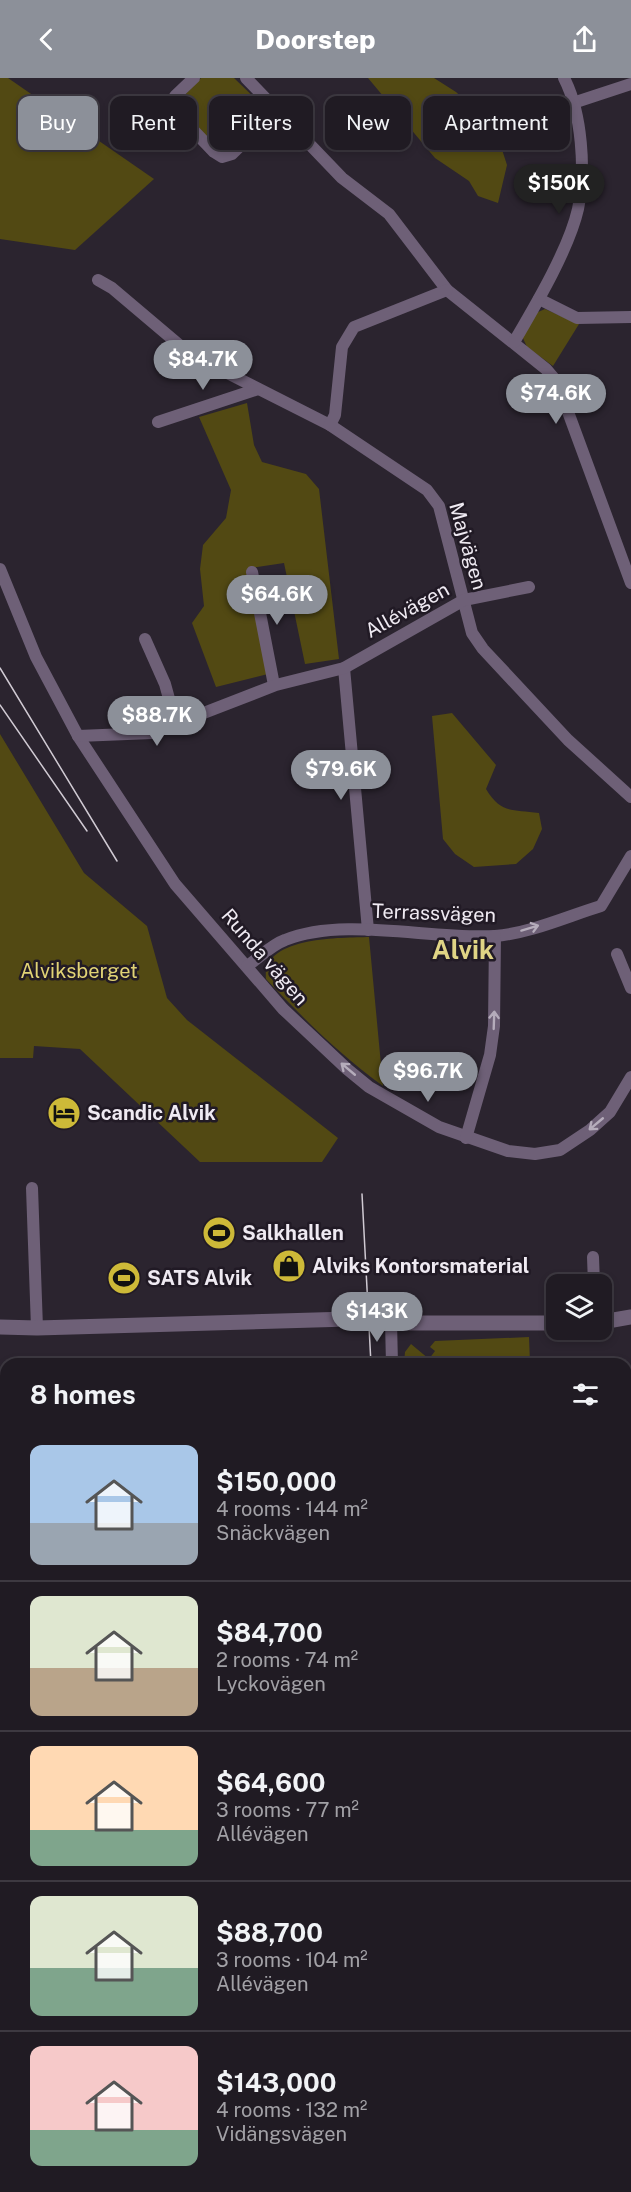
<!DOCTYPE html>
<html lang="en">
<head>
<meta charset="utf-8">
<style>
	body { margin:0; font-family:"Public Sans",sans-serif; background:#28242b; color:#f1f3f6; height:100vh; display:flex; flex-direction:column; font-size:22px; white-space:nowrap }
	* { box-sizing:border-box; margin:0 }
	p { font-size:20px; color:#a2a1a6 }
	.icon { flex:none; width:33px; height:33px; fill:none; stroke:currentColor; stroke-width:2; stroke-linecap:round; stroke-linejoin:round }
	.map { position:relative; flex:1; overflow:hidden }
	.sheet { position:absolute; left:0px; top:1280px; width:632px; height:836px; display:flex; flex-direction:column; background:#201b23; border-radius:18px 18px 0 0; box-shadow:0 3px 9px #0003,0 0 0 2px #3d3941 }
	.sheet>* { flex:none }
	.hud { position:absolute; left:18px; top:18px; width:596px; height:54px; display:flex; gap:12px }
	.tools { position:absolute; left:546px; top:1196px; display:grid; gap:12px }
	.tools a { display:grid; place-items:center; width:66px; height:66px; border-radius:12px; background:#201b23; box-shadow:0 3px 9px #0003,0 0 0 2px #3d3941; font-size:30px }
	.price { position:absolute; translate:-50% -51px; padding:0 14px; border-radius:21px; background:#8c9099; color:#fff; font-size:20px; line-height:39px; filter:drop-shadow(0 2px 3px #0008) }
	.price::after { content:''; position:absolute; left:50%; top:36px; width:18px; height:14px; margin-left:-9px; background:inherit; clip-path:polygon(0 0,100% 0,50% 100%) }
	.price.on { background:#222; color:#fff }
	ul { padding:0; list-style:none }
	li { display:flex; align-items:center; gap:18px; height:150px; padding:0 30px }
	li+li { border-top:2px solid #3d3941 }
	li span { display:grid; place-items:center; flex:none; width:168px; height:120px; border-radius:12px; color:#555 }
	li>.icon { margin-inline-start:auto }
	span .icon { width:72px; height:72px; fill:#fffc; stroke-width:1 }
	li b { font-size:26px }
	h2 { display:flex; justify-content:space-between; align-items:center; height:72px; padding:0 30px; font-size:26px }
	.chip { padding:0 21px; border-radius:12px; background:#201b23; box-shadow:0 3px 9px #0003,0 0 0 2px #3d3941; font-size:21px; line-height:54px }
	.chip.on { background:#8c9099; color:#fff }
	header { display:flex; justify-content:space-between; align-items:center; height:78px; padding:0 30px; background:#8c9099; color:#fff; font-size:27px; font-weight:800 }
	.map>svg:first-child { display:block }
	.green { fill:#524913 }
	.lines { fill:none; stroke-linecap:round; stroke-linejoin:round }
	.minor { stroke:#6e6077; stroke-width:12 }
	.tertiary { stroke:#6e6077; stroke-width:15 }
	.primary { stroke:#b598c7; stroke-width:15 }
	.tram { stroke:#d0cad3; stroke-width:1.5 }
	.rail { stroke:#d0cad3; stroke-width:4 }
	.oneway { stroke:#b5acbb }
	.labels { text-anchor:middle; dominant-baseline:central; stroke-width:5; stroke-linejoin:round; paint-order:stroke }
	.street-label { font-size:20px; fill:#efeaf2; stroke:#211a25 }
	.park-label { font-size:20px; fill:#e1d375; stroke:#211a25 }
	.poi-label { font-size:20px; font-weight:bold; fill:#efeaf2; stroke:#211a25; text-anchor:start }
	.district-label { font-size:26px; font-weight:bold; fill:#e0d485; stroke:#211a25 }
</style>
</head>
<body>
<header><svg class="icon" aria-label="back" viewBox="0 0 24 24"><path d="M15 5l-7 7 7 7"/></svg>Doorstep<svg class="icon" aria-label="share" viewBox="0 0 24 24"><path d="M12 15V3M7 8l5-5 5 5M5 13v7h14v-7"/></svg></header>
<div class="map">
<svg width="631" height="2114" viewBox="0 0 631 2114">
	<rect width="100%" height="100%" fill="#2b242f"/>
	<g class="green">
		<polygon points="0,0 8,0 154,101 75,172 0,161"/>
		<polygon points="201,0 234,0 262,27 266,36 236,70 220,73 180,31 179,23"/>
		<polygon points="368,0 434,0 456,14 495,50 507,87 498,125 478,118 469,103 435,80"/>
		<polygon points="545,231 579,246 553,288 527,269 522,258 536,235"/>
		<polygon points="247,325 254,367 262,384 306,396 319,411 339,581 305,586 284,485 250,490 268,596 216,609 192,545 204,528 200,491 203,467 226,440 231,412 199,339"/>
		<path d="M 452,635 L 496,687 L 486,711 C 501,736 512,731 539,735 L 542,751 L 533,771 L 516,786 L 474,789 L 455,776 L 443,761 L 432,638 Z"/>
		<polygon points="0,656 84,795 147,848 167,920 187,942 338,1060 322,1084 200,1084 80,971 34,968 33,980 0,980"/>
		<path d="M 369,859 L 383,1008 C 340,977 303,940 266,901 C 261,858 341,860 369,859 Z"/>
		<polygon points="529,1259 530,1285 404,1285 405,1274 411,1266 429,1281 435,1273 430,1269 435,1263"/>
		<polygon points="0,1443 6,1444 6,1488 0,1487"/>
		<polygon points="0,1595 6,1596 6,1689 2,1689"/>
		<polygon points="626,1900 631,1901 631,1952 626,1936"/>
		<polygon points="0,1914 6,1920 6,2012 0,2008"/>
		<polygon points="626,2003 631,2018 631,2114 508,2114 513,2109 626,2109"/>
		<polygon points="146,2109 224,2109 231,2114 153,2114"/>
		<polygon points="378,2109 438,2109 443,2114 384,2114"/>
	</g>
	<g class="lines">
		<g class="minor">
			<polyline points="194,0 175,18 175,33 214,74 222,79 232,76 276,33"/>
			<polyline points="246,0 342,100 389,136 447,212 546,291 557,304 631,505"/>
			<polyline points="573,25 631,6"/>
			<polyline points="98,202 112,210 190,276 330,347"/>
			<polyline points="447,212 354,249 342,269 335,337 330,347 427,412 439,428 472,555 483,571 568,662 631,719"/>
			<polyline points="539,221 577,240 631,239"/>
			<path d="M 514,264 C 535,228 569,171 578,131 C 586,93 582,35 564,0"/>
			<polyline points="158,344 258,311"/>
			<polyline points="0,491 36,579 78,658 175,806 283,931 347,991 369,1009 439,1049 508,1073 535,1076 560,1072 590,1052 610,1034 631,999"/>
			<polyline points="252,494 274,607"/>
			<polyline points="145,561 165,606 176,646"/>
			<polyline points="344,590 368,852"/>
			<polyline points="78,658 152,655 276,607 344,590 464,522 529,509"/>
			<polyline points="617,876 631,910"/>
			<path d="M 247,888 C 259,880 271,867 285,862 C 344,838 431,862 495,858 C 531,855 568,838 601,828 L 631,778"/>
			<polyline points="466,1060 490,977 494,948 495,858"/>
			<polyline points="32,1110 37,1250"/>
			<polyline points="593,1179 594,1206"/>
			<polyline points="391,1244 392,1286"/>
			<polyline points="0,1537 6,1538"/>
			<polyline points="0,1704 6,1703"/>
			<polyline points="626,1725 631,1727"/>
			<polyline points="0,1818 6,1825"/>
			<polyline points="626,1846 631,1847"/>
			<polyline points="626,1976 631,1993"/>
			<polyline points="0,2028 6,2032"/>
			<polyline points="120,2109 127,2114"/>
			<polyline points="309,2109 316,2114"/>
			<polyline points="490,2109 495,2114"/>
		</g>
		<g class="tertiary">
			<polyline points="602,1244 631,1239"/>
			<polyline points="0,1249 37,1250 349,1241 409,1245 556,1245"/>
		</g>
		<g class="primary">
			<polyline points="626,1352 631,1351"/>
			<polyline points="626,1372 631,1372"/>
			<polyline points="0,1375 6,1374"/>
			<polyline points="0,1390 6,1390"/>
		</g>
		<g class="tram">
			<polyline points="0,590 117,783"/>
			<polyline points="0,627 87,753"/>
			<polyline points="362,1116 371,1286"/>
			<polyline points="626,1419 631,1419"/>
		</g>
		<g class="rail">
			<polyline points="626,1395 631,1395"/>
			<polyline points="0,1412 6,1412"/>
			<polyline points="0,1434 6,1435"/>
			<polyline points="626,1447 631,1447"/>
		</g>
	</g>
	<defs><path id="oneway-shaft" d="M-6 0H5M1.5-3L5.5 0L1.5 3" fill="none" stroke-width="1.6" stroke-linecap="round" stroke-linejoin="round" transform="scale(1.5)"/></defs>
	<g class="oneway">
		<use href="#oneway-shaft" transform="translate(530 850) rotate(-17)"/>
		<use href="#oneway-shaft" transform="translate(494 942) rotate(-88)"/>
		<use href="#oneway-shaft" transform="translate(348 991) rotate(-140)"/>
		<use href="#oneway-shaft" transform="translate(596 1046) rotate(140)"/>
	</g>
	<defs>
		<symbol id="hotel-disc" viewBox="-11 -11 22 22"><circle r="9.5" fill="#cdb938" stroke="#211a25"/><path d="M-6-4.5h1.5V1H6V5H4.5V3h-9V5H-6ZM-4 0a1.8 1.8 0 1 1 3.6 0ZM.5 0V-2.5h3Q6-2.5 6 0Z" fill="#111"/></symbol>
		<symbol id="stadium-disc" viewBox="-11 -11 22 22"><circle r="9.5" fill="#cdb938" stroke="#211a25"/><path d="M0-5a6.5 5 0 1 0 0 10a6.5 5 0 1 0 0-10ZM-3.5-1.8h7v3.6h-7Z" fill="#111"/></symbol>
		<symbol id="shop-disc" viewBox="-11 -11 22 22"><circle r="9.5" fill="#cdb938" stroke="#211a25"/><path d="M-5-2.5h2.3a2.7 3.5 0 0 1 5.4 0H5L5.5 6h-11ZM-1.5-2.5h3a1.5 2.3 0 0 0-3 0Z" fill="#111"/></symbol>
	</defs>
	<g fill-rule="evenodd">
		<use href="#hotel-disc" x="45" y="1016" width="38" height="38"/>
		<use href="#stadium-disc" x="200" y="1136" width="38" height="38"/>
		<use href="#shop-disc" x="270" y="1169" width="38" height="38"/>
		<use href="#stadium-disc" x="105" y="1181" width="38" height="38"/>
	</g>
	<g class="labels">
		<g class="street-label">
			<text transform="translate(468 468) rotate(74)">Majvägen</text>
			<text transform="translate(407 532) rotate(-29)">Allévägen</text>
			<text transform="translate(434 835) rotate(2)">Terrassvägen</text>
			<text transform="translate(265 879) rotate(49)">Runda vägen</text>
		</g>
		<g class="park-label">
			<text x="79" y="893">Alviksberget</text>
		</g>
		<g class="poi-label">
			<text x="87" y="1035">Scandic Alvik</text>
			<text x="242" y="1155">Salkhallen</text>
			<text x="312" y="1188">Alviks Kontorsmaterial</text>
			<text x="147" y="1200">SATS Alvik</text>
		</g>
		<g class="district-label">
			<text x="463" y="871">Alvik</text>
		</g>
	</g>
</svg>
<div class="tools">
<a><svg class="icon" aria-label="layers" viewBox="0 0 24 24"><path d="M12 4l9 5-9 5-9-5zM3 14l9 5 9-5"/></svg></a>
</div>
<b class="price on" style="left:559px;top:137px">$150K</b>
<b class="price" style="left:203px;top:313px">$84.7K</b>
<b class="price" style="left:556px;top:347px">$74.6K</b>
<b class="price" style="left:277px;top:548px">$64.6K</b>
<b class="price" style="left:157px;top:669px">$88.7K</b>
<b class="price" style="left:341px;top:723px">$79.6K</b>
<b class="price" style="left:428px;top:1025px">$96.7K</b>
<b class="price" style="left:377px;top:1265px">$143K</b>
<div class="hud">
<a class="chip on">Buy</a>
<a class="chip">Rent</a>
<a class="chip">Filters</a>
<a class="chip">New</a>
<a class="chip">Apartment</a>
</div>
<section class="sheet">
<h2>8 homes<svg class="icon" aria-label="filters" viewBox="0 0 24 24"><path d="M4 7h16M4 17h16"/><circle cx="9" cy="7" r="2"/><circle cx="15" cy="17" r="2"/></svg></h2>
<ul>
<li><span style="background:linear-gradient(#a9c7e8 65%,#9aa5b1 0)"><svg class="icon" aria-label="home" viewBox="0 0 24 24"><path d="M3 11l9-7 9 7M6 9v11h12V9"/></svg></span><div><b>$150,000</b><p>4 rooms · 144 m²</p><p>Snäckvägen</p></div></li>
<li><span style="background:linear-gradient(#dfe7d0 60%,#b9a48a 0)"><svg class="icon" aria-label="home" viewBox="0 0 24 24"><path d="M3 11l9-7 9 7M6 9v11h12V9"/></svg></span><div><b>$84,700</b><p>2 rooms · 74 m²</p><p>Lyckovägen</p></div></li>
<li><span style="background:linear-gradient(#ffd9b3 70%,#7fa58c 0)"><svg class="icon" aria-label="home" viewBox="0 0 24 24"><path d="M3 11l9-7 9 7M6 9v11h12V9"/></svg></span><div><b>$64,600</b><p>3 rooms · 77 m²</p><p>Allévägen</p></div></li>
<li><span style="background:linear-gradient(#dfe7d0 60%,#7fa58c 0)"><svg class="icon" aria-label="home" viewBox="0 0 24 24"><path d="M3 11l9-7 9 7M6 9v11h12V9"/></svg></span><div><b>$88,700</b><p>3 rooms · 104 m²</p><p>Allévägen</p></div></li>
<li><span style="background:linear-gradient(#f6c9c9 70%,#7fa58c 0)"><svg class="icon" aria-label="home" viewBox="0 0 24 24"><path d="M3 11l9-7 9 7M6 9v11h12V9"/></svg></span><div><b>$143,000</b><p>4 rooms · 132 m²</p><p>Vidängsvägen</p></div></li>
</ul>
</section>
</div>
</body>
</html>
